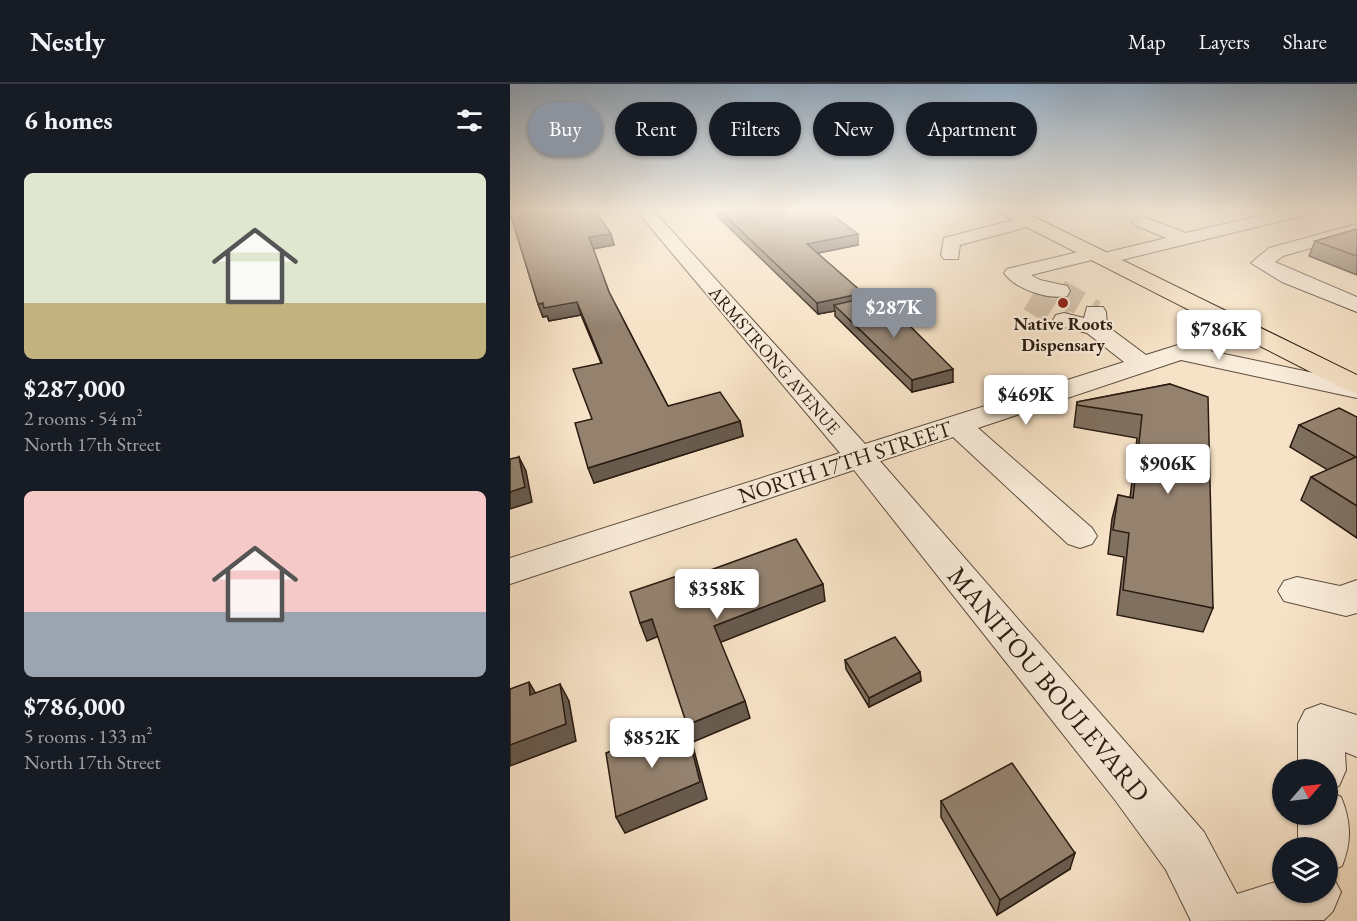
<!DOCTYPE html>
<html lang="en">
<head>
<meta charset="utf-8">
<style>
	body { margin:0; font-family:"EB Garamond",serif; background:#20242c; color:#f1f3f6; height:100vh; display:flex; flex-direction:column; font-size:22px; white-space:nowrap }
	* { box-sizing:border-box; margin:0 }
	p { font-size:20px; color:#9ea1a6 }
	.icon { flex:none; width:33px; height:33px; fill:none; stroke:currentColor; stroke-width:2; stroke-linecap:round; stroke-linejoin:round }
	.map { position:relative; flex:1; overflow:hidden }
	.panel { display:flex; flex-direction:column; background:#171b24; width:510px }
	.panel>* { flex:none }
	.hud { position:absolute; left:18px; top:18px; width:570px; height:54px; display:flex; gap:12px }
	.needle { width:39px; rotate:62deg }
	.buttons { position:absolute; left:762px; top:675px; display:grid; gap:12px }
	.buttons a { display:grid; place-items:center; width:66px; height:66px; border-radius:50%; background:#171b24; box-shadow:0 2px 4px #0004; font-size:30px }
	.price { position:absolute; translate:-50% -51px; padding:0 14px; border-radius:6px; background:#fff; color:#222; font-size:20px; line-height:39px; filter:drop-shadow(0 2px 3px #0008) }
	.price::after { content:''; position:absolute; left:50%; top:36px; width:18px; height:14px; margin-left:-9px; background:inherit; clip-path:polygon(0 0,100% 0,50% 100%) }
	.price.on { background:#8c9099; color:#fff }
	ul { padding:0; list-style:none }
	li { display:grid; align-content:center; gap:12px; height:318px; padding:0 24px }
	li span { display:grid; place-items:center; height:186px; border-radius:9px; color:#555 }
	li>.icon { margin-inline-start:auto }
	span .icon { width:108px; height:108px; fill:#fffc; stroke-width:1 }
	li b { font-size:26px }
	h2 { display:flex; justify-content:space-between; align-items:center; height:72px; padding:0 24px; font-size:26px }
	.pill { padding:0 21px; border-radius:27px; background:#171b24; box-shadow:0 2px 4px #0004; font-size:21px; line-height:54px }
	.pill.on { background:#8c9099; color:#fff }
	header { display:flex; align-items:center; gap:36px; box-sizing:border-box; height:84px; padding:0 30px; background:#171b24; border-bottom:2px solid #363941 }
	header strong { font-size:28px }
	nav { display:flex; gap:33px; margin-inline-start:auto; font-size:21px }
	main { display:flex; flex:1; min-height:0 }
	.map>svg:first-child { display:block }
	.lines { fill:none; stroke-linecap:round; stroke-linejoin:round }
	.minor-tunnel { stroke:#cdbaa2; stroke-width:24; stroke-dasharray:24 12; stroke-linecap:butt }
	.minor-casing { stroke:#5d4d3e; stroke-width:2 }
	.major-casing { stroke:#2a1b11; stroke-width:2 }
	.minor { fill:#f9ecda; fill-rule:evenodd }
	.major { fill:#f6e2c6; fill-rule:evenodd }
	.wall { fill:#7f705f; stroke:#2a1b11; stroke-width:1.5 }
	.shaded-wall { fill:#685b4e; stroke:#2a1b11; stroke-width:1.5 }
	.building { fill:#94826f; stroke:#2a1b11; stroke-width:1.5 }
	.poi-dot { fill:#8f2418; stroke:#f9ecda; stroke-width:2 }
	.labels { text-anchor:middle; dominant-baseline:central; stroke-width:4.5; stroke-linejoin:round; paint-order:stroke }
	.far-poi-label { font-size:18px; font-weight:bold; fill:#2a1b11; stroke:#f9ecda }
	.far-street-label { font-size:18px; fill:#2a1b11; stroke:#f9ecda }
	.street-label { font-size:22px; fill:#2a1b11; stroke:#f9ecda }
	.near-street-label { font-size:27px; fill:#2a1b11; stroke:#f9ecda }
</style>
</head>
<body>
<header>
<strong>Nestly</strong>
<nav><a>Map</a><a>Layers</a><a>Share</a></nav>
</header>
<main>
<section class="panel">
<h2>6 homes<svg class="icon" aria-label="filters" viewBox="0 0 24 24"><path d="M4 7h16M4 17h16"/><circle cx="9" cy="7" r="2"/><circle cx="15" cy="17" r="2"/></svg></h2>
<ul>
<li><span style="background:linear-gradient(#dfe7d0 70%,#c2b280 0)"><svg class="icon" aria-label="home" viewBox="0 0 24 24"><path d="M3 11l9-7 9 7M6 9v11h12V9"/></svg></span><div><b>$287,000</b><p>2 rooms · 54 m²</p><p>North 17th Street</p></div></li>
<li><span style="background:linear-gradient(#f6c9c9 65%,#9aa5b1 0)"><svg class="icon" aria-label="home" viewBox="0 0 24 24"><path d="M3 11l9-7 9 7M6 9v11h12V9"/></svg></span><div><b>$786,000</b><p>5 rooms · 133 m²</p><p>North 17th Street</p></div></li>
</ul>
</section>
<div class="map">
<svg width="847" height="837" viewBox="0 0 847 837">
	<rect width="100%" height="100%" fill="#f6e2c6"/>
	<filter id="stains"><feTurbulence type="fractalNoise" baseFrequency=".00333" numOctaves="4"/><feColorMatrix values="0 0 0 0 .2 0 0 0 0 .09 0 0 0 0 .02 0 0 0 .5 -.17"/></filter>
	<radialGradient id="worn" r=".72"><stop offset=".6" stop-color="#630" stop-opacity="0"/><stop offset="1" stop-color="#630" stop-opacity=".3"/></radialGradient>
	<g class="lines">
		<g class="minor-tunnel">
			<polyline points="549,207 585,228"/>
			<polyline points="520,215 554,236"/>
		</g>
		<defs>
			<g id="minor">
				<path d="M 125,125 L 142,125 L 355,360 L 614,278 L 577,249 L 546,241 L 543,236 L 546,231 L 554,229 L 574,234 L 577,223 L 593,223 L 596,228 L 597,242 L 636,271 L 738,239 L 746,241 L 750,246 L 746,251 L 700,267 L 847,298 L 847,314 L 671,276 L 468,344 L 582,444 L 587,452 L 582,460 L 570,464 L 558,460 L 443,353 L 370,377 L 694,748 L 727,810 L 772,796 L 772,808 L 818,808 L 818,764 L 788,764 L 788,730 L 818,730 L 818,707 L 831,713 C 841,737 842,758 832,782 L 820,787 L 831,808 L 823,827 L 814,836 L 681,837 L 656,786 L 605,716 L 344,386 L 0,500 L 0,474 L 330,369 Z"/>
				<path d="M 778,125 L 806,125 L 804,129 L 595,180 L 586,175 L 521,191 L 530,196 L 557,202 L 560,207 L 557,212 C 538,216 505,205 494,189 L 497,185 L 585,164 L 594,169 L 656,154 L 625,141 L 622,137 L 631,132 L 676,149 Z"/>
				<polygon points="519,132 528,137 525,141 450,161 448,175 434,175 431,171 434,154"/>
				<polygon points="847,140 847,151 773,172 765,178 847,213 847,228 772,198 741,179 759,164"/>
				<polygon points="787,493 830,502 847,496 847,529 836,532 774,517 768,507 774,497"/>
				<polygon points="811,620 847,631 847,673 835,668 836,686 829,702 818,706 818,686 788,686 788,640 795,626"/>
			</g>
			<polygon id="major" points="487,125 508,125 847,291 847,309 838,307 489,129"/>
		</defs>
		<use href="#minor" class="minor-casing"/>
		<use href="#major" class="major-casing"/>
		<use href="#minor" class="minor"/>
		<use href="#major" class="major"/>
	</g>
	<g class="wall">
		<polygon points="200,125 314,125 348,161 307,169 353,209 353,215 443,298 402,308 325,232 325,227 308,230"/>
		<polygon points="0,128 101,150 104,161 83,165 99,208 158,322 230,337 233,352 84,399 82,335 91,279 71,231 39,237 37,232 33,233 28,220"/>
		<polygon points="847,145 847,191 799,172 805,157"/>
		<polygon points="660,300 703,524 693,548 607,531 614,473 598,470 602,435 608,411 620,414 627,354 564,343 567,318"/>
		<polygon points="847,333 847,454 791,416 801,393 818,386 780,363 789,341"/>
		<polygon points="335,576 410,588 411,597 359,623 336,585"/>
		<polygon points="431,717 560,785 487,831 431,733"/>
	</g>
	<g class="shaded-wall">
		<polygon points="101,150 104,161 82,165 79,153"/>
		<polygon points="348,150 348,161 299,171 297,160"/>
		<polygon points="353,209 353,220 324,221 325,227 308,230 307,219"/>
		<polygon points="67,218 71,231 39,237 37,232 33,233 28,220"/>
		<polygon points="443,285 443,298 402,308 402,296"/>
		<polygon points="230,337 233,352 84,399 78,384"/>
		<polygon points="9,373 16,387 22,418 0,425 0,408"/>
		<polygon points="313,500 315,517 209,559 204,542"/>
		<polygon points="142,535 149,552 137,557 130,539"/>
		<polygon points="410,588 411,597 359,623 359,614"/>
		<polygon points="19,598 29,615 20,611"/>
		<polygon points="50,600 59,617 66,657 0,682 0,661"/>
		<polygon points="235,617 240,634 183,658 177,641"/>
		<polygon points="175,638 181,655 197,715 115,749 106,733"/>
		<polygon points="565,769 560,785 487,831 490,816"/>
	</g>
	<g class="building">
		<polygon points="25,125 84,125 101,150 79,153 99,208 158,322 210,308 230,337 78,384 65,339 82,335 63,285 92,279 67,218 34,224 33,219 28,220 0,129 0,128"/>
		<polygon points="208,125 314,125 348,150 297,160 353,209 307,219"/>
		<polygon points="847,145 847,172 805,157"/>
		<polygon points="359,213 394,242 399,241 443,285 402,296 324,221"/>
		<polygon points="660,300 698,313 703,524 613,506 619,449 603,446 608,411 623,414 632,331 567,321 567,318"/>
		<polygon points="829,324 847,333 847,422 801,393 846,373 789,341"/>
		<polygon points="9,373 15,403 0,408 0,375"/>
		<polygon points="286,455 313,500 204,542 235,617 177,641 142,535 130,539 120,508 182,487 184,492"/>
		<polygon points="385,553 410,588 359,614 335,576"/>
		<polygon points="19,598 20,611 50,600 56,640 0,661 0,605"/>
		<polygon points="175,638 190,698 106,733 96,669"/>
		<polygon points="502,679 565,769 490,816 431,717"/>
	</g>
	<linearGradient id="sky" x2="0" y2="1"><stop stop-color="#92abc2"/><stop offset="0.52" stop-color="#fbf2e5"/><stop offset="1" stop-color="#fbf2e5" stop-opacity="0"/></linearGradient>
	<rect width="847" height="242" fill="url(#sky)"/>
	<circle class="poi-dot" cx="553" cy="219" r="6"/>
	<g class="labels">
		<g class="far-poi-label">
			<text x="553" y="239">Native Roots<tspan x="553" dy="21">Dispensary</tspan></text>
		</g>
		<g class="far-street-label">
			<text transform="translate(265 276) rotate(49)">ARMSTRONG AVENUE</text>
		</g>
		<g class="street-label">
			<text transform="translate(335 378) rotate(-18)">NORTH 17TH STREET</text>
		</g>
		<g class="near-street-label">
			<text transform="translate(539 600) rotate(50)">MANITOU BOULEVARD</text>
		</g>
	</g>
	<rect width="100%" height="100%" filter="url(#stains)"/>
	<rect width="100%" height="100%" fill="url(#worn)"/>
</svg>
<div class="buttons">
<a><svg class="needle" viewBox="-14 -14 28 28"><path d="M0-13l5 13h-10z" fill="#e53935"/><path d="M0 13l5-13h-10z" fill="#9ea1a6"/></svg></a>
<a><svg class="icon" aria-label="layers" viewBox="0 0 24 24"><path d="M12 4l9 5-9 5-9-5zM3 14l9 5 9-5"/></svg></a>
</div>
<b class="price on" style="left:384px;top:255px">$287K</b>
<b class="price" style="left:709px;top:277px">$786K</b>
<b class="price" style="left:516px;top:342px">$469K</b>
<b class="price" style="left:658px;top:411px">$906K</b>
<b class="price" style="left:207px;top:536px">$358K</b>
<b class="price" style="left:142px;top:685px">$852K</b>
<div class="hud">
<a class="pill on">Buy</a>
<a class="pill">Rent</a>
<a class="pill">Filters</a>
<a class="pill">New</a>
<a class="pill">Apartment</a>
</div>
</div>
</main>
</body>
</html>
